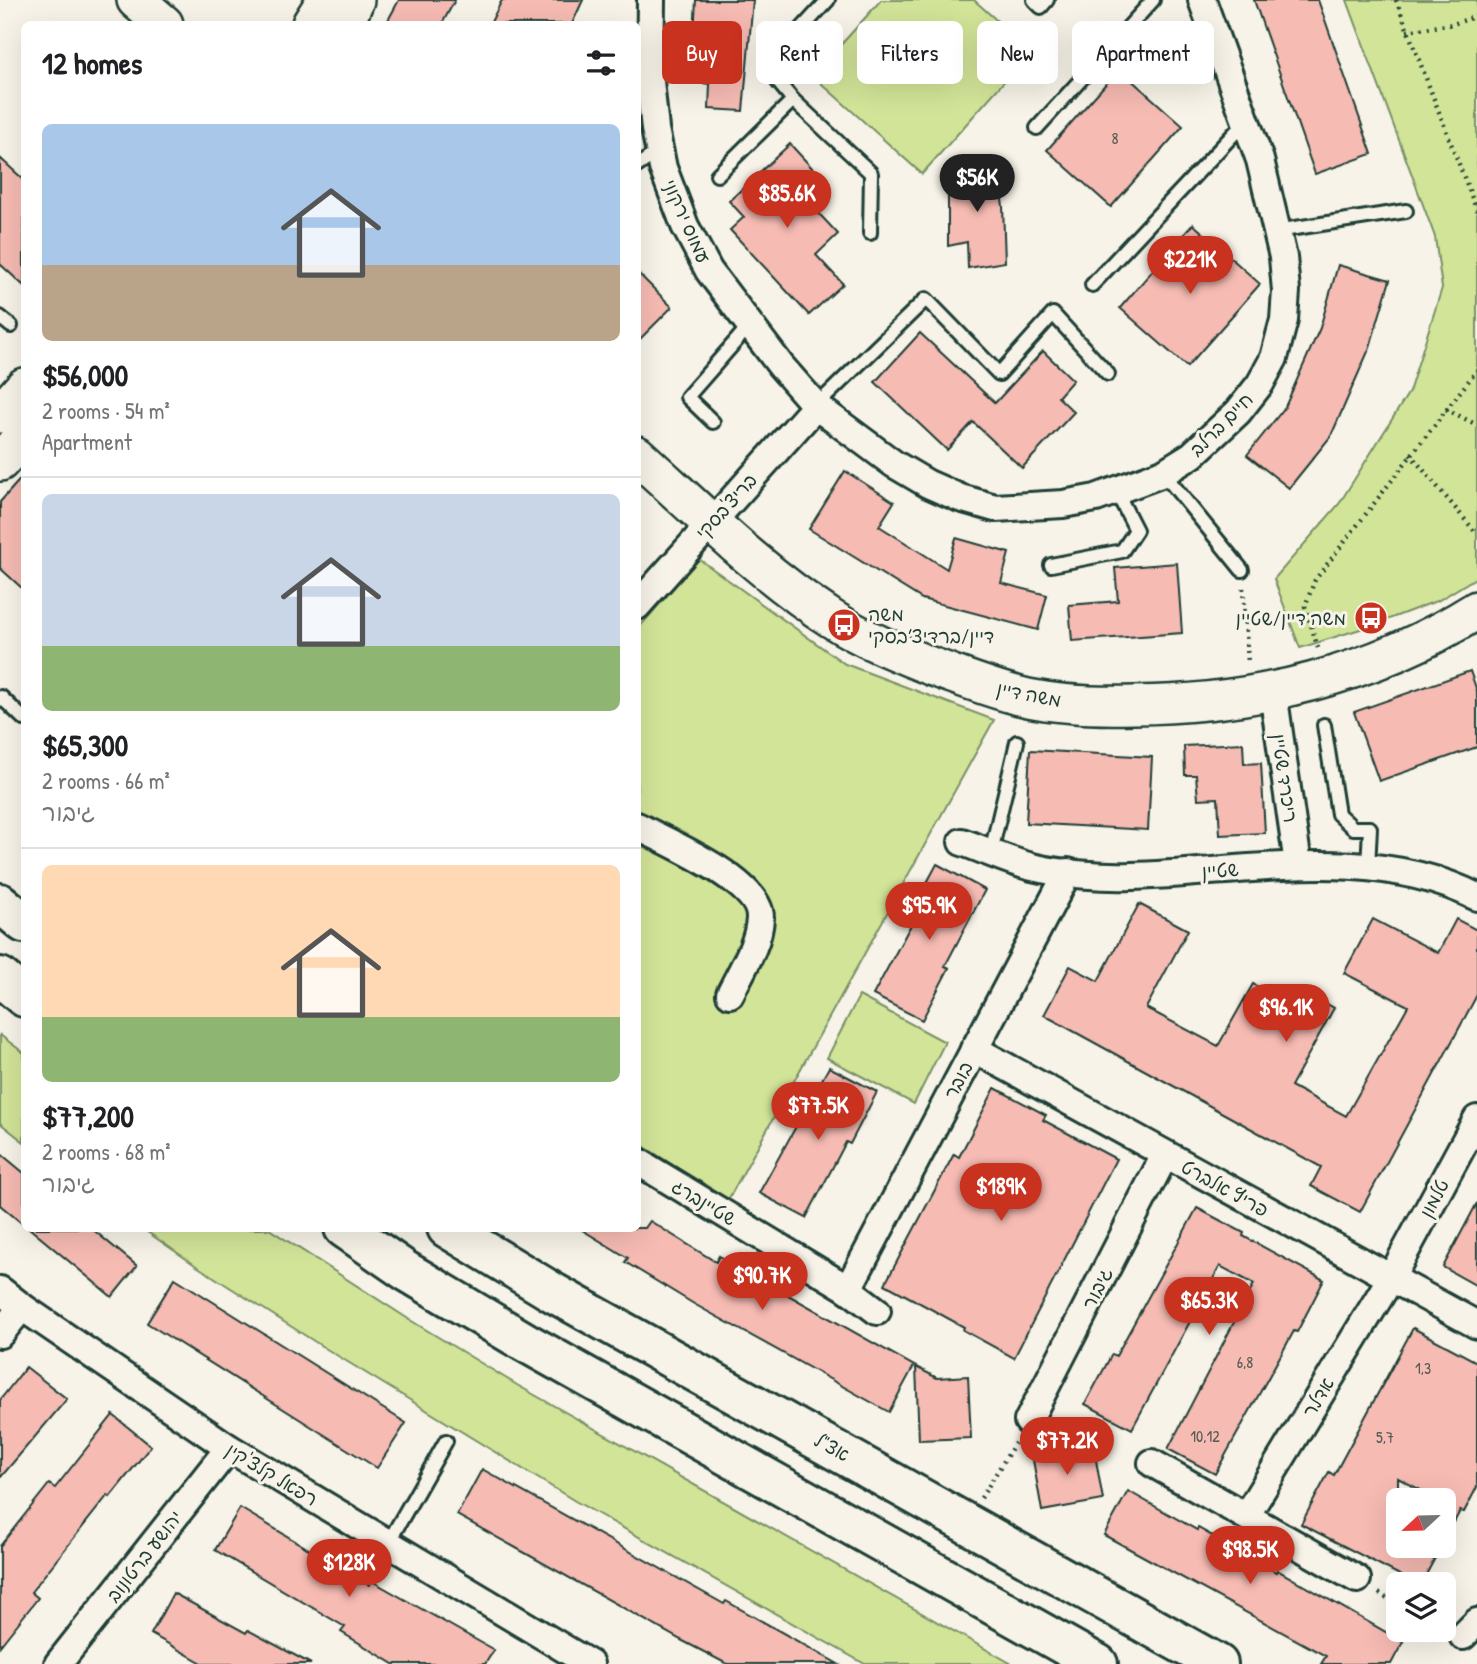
<!DOCTYPE html>
<html lang="en">
<head>
<meta charset="utf-8">
<style>
	body { margin:0; font-family:"Patrick Hand","Playpen Sans Hebrew",sans-serif; background:#f2f2f2; color:#202124; height:100vh; display:flex; flex-direction:column; font-size:26px; white-space:nowrap }
	* { box-sizing:border-box; margin:0 }
	p { font-size:23px; color:#757577 }
	.icon { flex:none; width:38px; height:38px; fill:none; stroke:currentColor; stroke-width:2; stroke-linecap:round; stroke-linejoin:round }
	.map { position:relative; flex:1; overflow:hidden }
	.side { position:absolute; left:21px; top:21px; width:620px; height:1211px; display:flex; flex-direction:column; background:#fff; border-radius:10px; box-shadow:0 7px 28px #0002 }
	.side>* { flex:none }
	.top-card { position:absolute; left:662px; top:21px; width:665px; height:63px; display:flex; gap:14px }
	.needle { width:46px; rotate:248deg }
	.fabs { position:absolute; left:1386px; top:1488px; display:grid; gap:14px }
	.fabs a { display:grid; place-items:center; width:70px; height:70px; border-radius:10px; background:#fff; box-shadow:0 7px 28px #0002; font-size:35px }
	.price { position:absolute; translate:-50% -60px; padding:0 16px; border-radius:24px; background:#c8321e; color:#fff; font-size:23px; line-height:46px; filter:drop-shadow(0 2px 4px #0008) }
	.price::after { content:''; position:absolute; left:50%; top:42px; width:21px; height:16px; margin-left:-10px; background:inherit; clip-path:polygon(0 0,100% 0,50% 100%) }
	.price.active { background:#222; color:#fff }
	ul { padding:0; list-style:none }
	li { display:grid; align-content:center; gap:14px; height:371px; padding:0 21px }
	li+li { border-top:2px solid #e0e0e0 }
	li span { display:grid; place-items:center; height:217px; border-radius:10px; color:#555 }
	li>.icon { margin-inline-start:auto }
	span .icon { width:126px; height:126px; fill:#fffc; stroke-width:1 }
	li b { font-size:30px }
	h2 { display:flex; justify-content:space-between; align-items:center; height:84px; padding:0 21px; font-size:30px }
	.tag { padding:0 24px; border-radius:10px; background:#fff; box-shadow:0 7px 28px #0002; font-size:24px; line-height:63px }
	.tag.active { background:#c8321e; color:#fff }
	.map>svg:first-child { display:block }
	.green { fill:#d2e498; stroke:#789066; stroke-width:2 }
	.building { fill:#f6bbb3; stroke:#1f3d34; stroke-width:2 }
	.lines { fill:none; stroke-linecap:round; stroke-linejoin:round }
	.lane-casing { stroke:#1f3d34; stroke-width:18 }
	.street-casing { stroke:#1f3d34; stroke-width:32 }
	.secondary-casing { stroke:#1f3d34; stroke-width:42 }
	.primary-casing { stroke:#1f3d34; stroke-width:44 }
	.path { stroke:#1f3d34; stroke-width:4.5; stroke-dasharray:2 5; stroke-linecap:butt }
	.lane { stroke:#f7f3e8; stroke-width:12 }
	.street { stroke:#f7f3e8; stroke-width:26 }
	.secondary { stroke:#f7f3e8; stroke-width:37 }
	.primary { stroke:#f7f3e8; stroke-width:38 }
	.labels { text-anchor:middle; dominant-baseline:central; stroke-width:6; stroke-linejoin:round; paint-order:stroke }
	.number-label { font-size:16px; fill:#555c54 }
	.street-label { font-size:19px; fill:#1f3d34; stroke:#f7f3e8 }
	.poi-label { font-size:19px; fill:#1f3d34; stroke:#f7f3e8; text-anchor:start }
</style>
</head>
<body>
<div class="map">
<svg width="1477" height="1664" viewBox="0 0 1477 1664">
	<rect width="100%" height="100%" fill="#f7f3e8"/>
	<filter id="ink" filterUnits="userSpaceOnUse"><feTurbulence type="fractalNoise" baseFrequency=".0143" numOctaves="2"/><feDisplacementMap in="SourceGraphic" scale="14" xChannelSelector="R" yChannelSelector="G"/><feConvolveMatrix kernelMatrix="1 2 1 2 8 2 1 2 1" color-interpolation-filters="sRGB"/></filter>
	<g filter="url(#ink)">
		<g class="green">
			<polygon points="881,0 974,0 1031,51 922,174 813,76"/>
			<polygon points="1347,0 1477,0 1477,577 1439,600 1373,625 1300,648 1274,579 1339,504 1409,392 1442,288 1435,237"/>
			<polygon points="699,559 845,664 994,720 728,1200 637,1142 637,630"/>
			<polygon points="859,996 945,1042 914,1104 827,1058"/>
			<polygon points="0,1035 24,1053 24,1142 0,1123"/>
			<polygon points="143,1229 269,1229 410,1320 517,1385 1012,1664 865,1664 575,1501 320,1345 195,1265"/>
		</g>
		<g class="building">
			<polygon points="399,0 455,0 442,24 386,24"/>
			<polygon points="502,0 583,0 572,24 490,24"/>
			<polygon points="696,0 753,0 743,111 709,109 710,84 691,82"/>
			<polygon points="1254,0 1318,0 1372,154 1315,174"/>
			<polygon points="1119,69 1183,126 1111,207 1047,150"/>
			<polygon points="790,144 814,170 795,188 838,234 816,255 843,284 809,315 730,230 744,217 729,201"/>
			<polygon points="0,158 24,180 24,286 0,264"/>
			<polygon points="996,162 1003,206 1005,262 968,268 967,242 948,246 948,173"/>
			<polygon points="1193,224 1260,284 1187,367 1120,308"/>
			<polygon points="1338,265 1390,280 1370,347 1331,436 1289,488 1247,455 1285,407 1320,328"/>
			<polygon points="637,272 672,307 637,342"/>
			<polygon points="920,333 995,403 1043,351 1073,380 1058,397 1074,412 1022,468 973,422 947,450 875,382"/>
			<polygon points="845,471 894,502 879,526 947,569 956,538 1009,553 1001,583 1047,595 1038,630 922,599 809,529"/>
			<polygon points="24,475 24,590 0,568 0,502"/>
			<polygon points="1177,563 1182,633 1072,641 1069,605 1118,601 1115,568"/>
			<polygon points="1470,671 1477,691 1477,747 1379,781 1354,712"/>
			<polygon points="1243,743 1244,764 1261,763 1265,833 1220,835 1218,798 1198,799 1196,775 1185,775 1184,746"/>
			<polygon points="1030,750 1152,757 1148,830 1026,823"/>
			<polygon points="937,864 985,890 945,966 949,968 922,1020 873,995 914,919 909,916"/>
			<polygon points="1139,904 1188,930 1146,1008 1218,1046 1253,984 1290,1006 1300,989 1334,1008 1291,1086 1346,1116 1408,1006 1344,973 1373,919 1438,953 1456,919 1477,930 1477,995 1360,1212 1311,1186 1321,1167 1044,1015 1070,966 1098,981"/>
			<polygon points="829,1067 877,1092 850,1144 846,1142 806,1218 759,1193"/>
			<polygon points="995,1088 1046,1115 1043,1120 1116,1159 1014,1358 963,1330 964,1327 885,1284 954,1154 959,1157"/>
			<polygon points="0,1153 24,1173 24,1225 0,1205"/>
			<polygon points="1477,1203 1477,1286 1443,1267"/>
			<polygon points="1197,1208 1244,1233 1243,1236 1324,1280 1297,1332 1294,1331 1215,1474 1168,1449 1254,1284 1220,1266 1132,1429 1085,1404 1112,1354 1116,1356"/>
			<polygon points="650,1221 716,1262 719,1256 914,1366 889,1412 694,1304 625,1262 628,1258 579,1228 645,1228"/>
			<polygon points="29,1228 91,1228 137,1266 112,1297"/>
			<polygon points="175,1278 406,1423 377,1468 147,1323"/>
			<polygon points="1413,1328 1477,1362 1477,1487 1464,1512 1460,1511 1444,1541 1444,1500 1439,1500 1398,1478 1398,1545 1442,1545 1421,1584 1417,1584 1301,1524 1329,1472 1334,1475"/>
			<polygon points="26,1367 67,1399 0,1478 0,1400"/>
			<polygon points="916,1367 937,1378 968,1376 971,1438 919,1440"/>
			<polygon points="113,1415 151,1446 110,1497 108,1495 31,1592 38,1598 0,1646 0,1546 49,1484 55,1488"/>
			<polygon points="1093,1443 1103,1500 1042,1511 1032,1454"/>
			<polygon points="482,1469 724,1604 726,1601 838,1664 727,1664 681,1640 457,1515"/>
			<polygon points="1128,1491 1197,1530 1198,1528 1276,1572 1277,1570 1403,1642 1391,1664 1321,1664 1326,1656 1104,1535"/>
			<polygon points="240,1508 369,1585 372,1581 494,1650 485,1664 394,1664 341,1632 345,1627 215,1550"/>
			<polygon points="173,1593 246,1633 248,1630 311,1664 204,1664 151,1634"/>
		</g>
		<g class="lines">
			<defs>
				<g id="lane">
					<polyline points="828,0 783,49 776,65 778,82 793,100 871,173 870,233"/>
					<polyline points="1034,0 1041,7 1047,0"/>
					<polyline points="1037,128 1153,0"/>
					<polyline points="637,166 659,151"/>
					<polyline points="717,175 793,100"/>
					<polyline points="1276,231 1406,211"/>
					<polyline points="1092,285 1245,122"/>
					<polyline points="0,317 11,326"/>
					<polyline points="816,406 926,299 999,374 1053,314 1108,374"/>
					<polyline points="713,422 687,397 749,326"/>
					<polyline points="1163,473 1242,570"/>
					<polyline points="1051,565 1122,551 1136,530 1116,491"/>
					<polyline points="1,697 24,719"/>
					<polyline points="1324,725 1338,814 1353,828 1370,828 1368,867"/>
					<polyline points="991,852 1017,742"/>
					<polyline points="388,1543 446,1441"/>
				</g>
				<g id="street">
					<polyline points="651,0 650,81 655,129 663,168 685,226 709,271 781,366 816,406 894,464 928,484 960,498 995,508 1063,504 1096,498 1163,473 1192,455 1238,412 1260,384 1274,358 1284,320 1286,291 1283,257 1260,160 1202,0"/>
					<polyline points="637,606 816,406"/>
					<polyline points="1273,692 1298,864"/>
					<path d="M 637,826 C 666,842 761,881 760,918 C 759,944 741,971 730,994"/>
					<path d="M 962,842 C 985,850 1008,861 1032,867 C 1060,874 1104,877 1132,876 C 1247,873 1370,843 1477,897"/>
					<polyline points="974,1049 1477,1325"/>
					<polyline points="637,1161 848,1289 877,1311"/>
					<polyline points="848,1289 1068,872"/>
					<polyline points="0,1290 22,1307 229,1448 590,1664"/>
					<polyline points="0,1334 22,1307"/>
					<polyline points="1028,1421 1165,1155"/>
					<polyline points="1152,1463 1357,1579"/>
					<polyline points="1246,1516 1391,1278 1477,1119"/>
					<polyline points="1463,1636 1477,1622"/>
					<polyline points="58,1664 229,1448"/>
				</g>
				<g id="secondary">
					<polyline points="136,0 164,24"/>
					<polyline points="311,24 326,0"/>
					<polyline points="345,24 355,0"/>
					<polyline points="0,414 24,387"/>
					<path d="M 637,455 C 700,512 761,573 832,619 C 863,639 898,653 933,667 C 964,678 996,691 1028,698 C 1063,705 1099,706 1134,705 C 1255,704 1374,675 1477,610"/>
					<polyline points="0,462 24,435"/>
				</g>
				<g id="primary">
					<polyline points="0,903 24,923"/>
					<polyline points="0,977 24,997"/>
					<polyline points="344,1228 406,1271 525,1342 1098,1664"/>
					<polyline points="447,1228 554,1293 1218,1664"/>
				</g>
			</defs>
			<use href="#lane" class="lane-casing"/>
			<use href="#street" class="street-casing"/>
			<use href="#secondary" class="secondary-casing"/>
			<use href="#primary" class="primary-casing"/>
			<g class="path">
				<polyline points="1396,0 1477,211"/>
				<polyline points="1407,31 1453,24 1477,16"/>
				<polyline points="1446,409 1477,425"/>
				<polyline points="1410,454 1477,534"/>
				<polyline points="1243,588 1248,663"/>
				<polyline points="1318,648 1305,606 1315,580 1477,370"/>
				<polyline points="981,1498 1015,1443"/>
				<polyline points="1379,1593 1398,1606"/>
			</g>
			<use href="#lane" class="lane"/>
			<use href="#street" class="street"/>
			<use href="#secondary" class="secondary"/>
			<use href="#primary" class="primary"/>
		</g>
	</g>
	<defs>
		<symbol id="bus-disc" viewBox="-11 -11 22 22"><circle r="9.5" fill="#c8321e" stroke="#f7f3e8"/><path d="M-5-6H5V4H4V6H2V4H-2V6H-4V4H-5ZM-3.5-4V0h7V-4ZM-3.5 1.2v1.5H-2V1.2ZM2 1.2v1.5H3.5V1.2Z" fill="#fff"/></symbol>
	</defs>
	<g fill-rule="evenodd">
		<use href="#bus-disc" x="1352" y="599" width="38" height="38"/>
		<use href="#bus-disc" x="825" y="606" width="38" height="38"/>
	</g>
	<g class="labels">
		<g class="number-label">
			<text x="1115" y="138">8</text>
			<text x="1245" y="1362">6,8</text>
			<text x="1423" y="1368">1,3</text>
			<text x="1205" y="1436">10,12</text>
			<text x="1385" y="1437">5,7</text>
		</g>
		<g class="street-label">
			<text transform="translate(687 221) rotate(66)">עמוס ירקוני</text>
			<text transform="translate(1221 424) rotate(-45)">חיים ברלב</text>
			<text transform="translate(726 506) rotate(-48)">בריצ'בסקי</text>
			<text transform="translate(1029 694) rotate(11)">משה דיין</text>
			<text transform="translate(1285 778) rotate(82)">ריכרד שטיין</text>
			<text transform="translate(1220 870) rotate(-4)">שטיין</text>
			<text transform="translate(958 1080) rotate(-62)">בובר</text>
			<text transform="translate(1225 1188) rotate(29)">פריץ אלברט</text>
			<text transform="translate(1434 1198) rotate(-62)">טלמון</text>
			<text transform="translate(704 1202) rotate(31)">שטיינברג</text>
			<text transform="translate(1097 1288) rotate(-63)">גיבור</text>
			<text transform="translate(1318 1397) rotate(-59)">אדלר</text>
			<text transform="translate(832 1447) rotate(29)">אצ"ל</text>
			<text transform="translate(272 1474) rotate(31)">רפאל קלצ'קין</text>
			<text transform="translate(144 1556) rotate(-52)">יהושע ברטונוב</text>
		</g>
		<g class="poi-label">
			<text x="868" y="614">משה<tspan x="868" dy="22">דיין/ברדיצ׳בסקי</tspan></text>
			<text x="1346" y="618" text-anchor="end">משה דיין/שטיין</text>
		</g>
	</g>
</svg>
<div class="fabs">
<a><svg class="needle" viewBox="-14 -14 28 28"><path d="M0-13l5 13h-10z" fill="#e53935"/><path d="M0 13l5-13h-10z" fill="#757577"/></svg></a>
<a><svg class="icon" aria-label="layers" viewBox="0 0 24 24"><path d="M12 4l9 5-9 5-9-5zM3 14l9 5 9-5"/></svg></a>
</div>
<b class="price active" style="left:977px;top:214px">$56K</b>
<b class="price" style="left:787px;top:230px">$85.6K</b>
<b class="price" style="left:1190px;top:296px">$221K</b>
<b class="price" style="left:929px;top:942px">$95.9K</b>
<b class="price" style="left:1286px;top:1044px">$96.1K</b>
<b class="price" style="left:818px;top:1142px">$77.5K</b>
<b class="price" style="left:1001px;top:1223px">$189K</b>
<b class="price" style="left:762px;top:1312px">$90.7K</b>
<b class="price" style="left:1209px;top:1337px">$65.3K</b>
<b class="price" style="left:1067px;top:1477px">$77.2K</b>
<b class="price" style="left:1250px;top:1586px">$98.5K</b>
<b class="price" style="left:349px;top:1599px">$128K</b>
<div class="top-card">
<a class="tag active">Buy</a>
<a class="tag">Rent</a>
<a class="tag">Filters</a>
<a class="tag">New</a>
<a class="tag">Apartment</a>
</div>
<section class="side">
<h2>12 homes<svg class="icon" aria-label="filters" viewBox="0 0 24 24"><path d="M4 7h16M4 17h16"/><circle cx="9" cy="7" r="2"/><circle cx="15" cy="17" r="2"/></svg></h2>
<ul>
<li><span style="background:linear-gradient(#a9c7e8 65%,#b9a48a 0)"><svg class="icon" aria-label="home" viewBox="0 0 24 24"><path d="M3 11l9-7 9 7M6 9v11h12V9"/></svg></span><div><b>$56,000</b><p>2 rooms · 54 m²</p><p>Apartment</p></div></li>
<li><span style="background:linear-gradient(#c9d6e8 70%,#8fb573 0)"><svg class="icon" aria-label="home" viewBox="0 0 24 24"><path d="M3 11l9-7 9 7M6 9v11h12V9"/></svg></span><div><b>$65,300</b><p>2 rooms · 66 m²</p><p>גיבור</p></div></li>
<li><span style="background:linear-gradient(#ffd9b3 70%,#8fb573 0)"><svg class="icon" aria-label="home" viewBox="0 0 24 24"><path d="M3 11l9-7 9 7M6 9v11h12V9"/></svg></span><div><b>$77,200</b><p>2 rooms · 68 m²</p><p>גיבור</p></div></li>
</ul>
</section>
</div>
</body>
</html>
